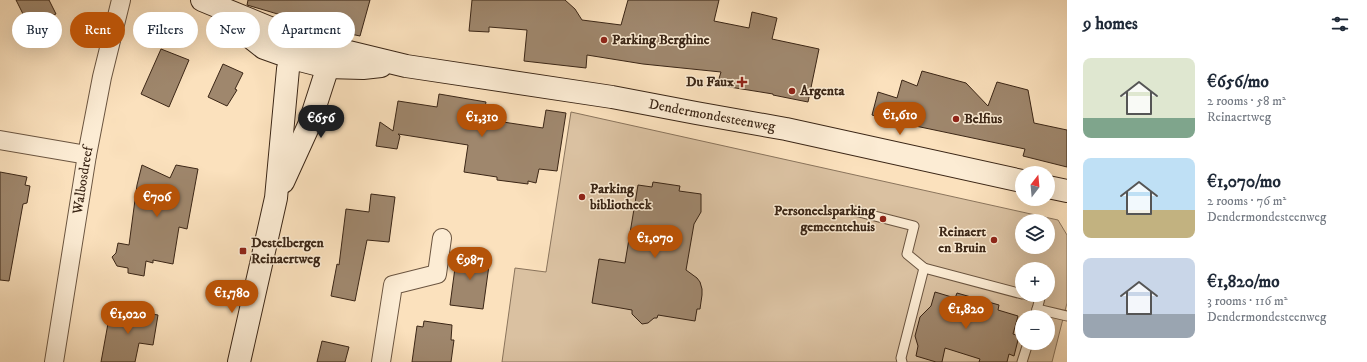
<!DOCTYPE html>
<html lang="en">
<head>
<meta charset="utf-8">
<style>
	body { margin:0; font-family:"IM FELL DW Pica",serif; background:#f6f6f7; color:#1f2937; height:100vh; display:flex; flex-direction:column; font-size:15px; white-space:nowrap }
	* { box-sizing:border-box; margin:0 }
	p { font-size:13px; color:#747a83 }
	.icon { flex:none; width:22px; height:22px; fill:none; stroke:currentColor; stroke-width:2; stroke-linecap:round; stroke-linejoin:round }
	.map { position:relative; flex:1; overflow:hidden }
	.sheet { display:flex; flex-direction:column; background:#fff; width:300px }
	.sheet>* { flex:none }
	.top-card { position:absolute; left:12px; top:12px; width:380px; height:36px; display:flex; gap:8px }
	.needle { width:26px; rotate:16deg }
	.fabs { position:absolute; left:1015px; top:166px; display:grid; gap:8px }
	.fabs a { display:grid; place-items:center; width:40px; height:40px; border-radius:50%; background:#fff; box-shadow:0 4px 16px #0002; font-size:20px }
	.price { position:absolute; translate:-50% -34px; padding:0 9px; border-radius:14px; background:#b45309; color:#fff; font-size:13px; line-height:26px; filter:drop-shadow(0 1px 2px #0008) }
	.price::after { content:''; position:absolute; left:50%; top:24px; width:12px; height:9px; margin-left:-6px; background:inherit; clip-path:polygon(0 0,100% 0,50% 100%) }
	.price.active { background:#222; color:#fff }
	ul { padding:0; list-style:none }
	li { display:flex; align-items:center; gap:12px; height:100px; padding:0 16px }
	li span { display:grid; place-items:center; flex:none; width:112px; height:80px; border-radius:8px; color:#555 }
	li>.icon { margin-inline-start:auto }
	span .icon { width:48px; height:48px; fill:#fffc; stroke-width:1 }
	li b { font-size:17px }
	h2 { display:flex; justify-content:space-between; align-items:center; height:48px; padding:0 16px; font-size:17px }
	.pill { padding:0 14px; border-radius:18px; background:#fff; box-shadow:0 4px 16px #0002; font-size:14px; line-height:36px }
	.pill.active { background:#b45309; color:#fff }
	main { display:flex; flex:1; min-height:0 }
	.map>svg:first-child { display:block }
	.green { fill:#dac1a1; stroke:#8a745c; fill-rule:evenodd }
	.building { fill:#9f876d; stroke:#3b2616 }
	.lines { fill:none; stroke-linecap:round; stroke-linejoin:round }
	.lane-casing { stroke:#6b5540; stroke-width:11 }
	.street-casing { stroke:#6b5540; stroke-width:20 }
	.secondary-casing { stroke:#3b2616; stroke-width:24 }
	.lane { stroke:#fcecd4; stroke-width:9 }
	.street { stroke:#fcecd4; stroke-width:18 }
	.secondary { stroke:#fcecd4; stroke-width:22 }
	.poi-dot { fill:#8f2418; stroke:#fcecd4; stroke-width:1.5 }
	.labels { text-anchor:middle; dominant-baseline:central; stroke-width:3; stroke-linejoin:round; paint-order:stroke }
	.poi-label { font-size:14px; font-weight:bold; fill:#3b2616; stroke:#fcecd4; text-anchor:start }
	.street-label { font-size:14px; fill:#3b2616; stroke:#fcecd4 }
</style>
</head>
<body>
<main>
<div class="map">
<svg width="1067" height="362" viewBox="0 0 1067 362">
	<rect width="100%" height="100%" fill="#fbe1bd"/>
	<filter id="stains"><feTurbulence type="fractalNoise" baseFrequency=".005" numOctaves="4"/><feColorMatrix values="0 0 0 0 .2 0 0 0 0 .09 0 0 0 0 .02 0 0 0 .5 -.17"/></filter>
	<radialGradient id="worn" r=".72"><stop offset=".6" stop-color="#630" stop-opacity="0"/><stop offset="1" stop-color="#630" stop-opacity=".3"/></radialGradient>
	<path class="green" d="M 571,112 L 1058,220 L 1067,235 L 1067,303 L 1052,362 L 502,362 L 515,268 L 546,272 ZM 1022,221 L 1048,221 L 1048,247 L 1022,247 ZM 1022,269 L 1048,269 L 1048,295 L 1022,295 ZM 1022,317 L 1048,317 L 1048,343 L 1022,343 Z"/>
	<g class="building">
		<polygon points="16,0 49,0 56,14 29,26"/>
		<polygon points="248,0 370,0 360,36 332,30 247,5"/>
		<polygon points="472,0 565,0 575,9 582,20 621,25 628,0 719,0 714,21 749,28 752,12 777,18 772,39 819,49 808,102 773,95 773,94 717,85 721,72 643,64 587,55 586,68 524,61 527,30 489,27 489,32 469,31"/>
		<polygon points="161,49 189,60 169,107 141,94"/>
		<polygon points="223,64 243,73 235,89 237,90 227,106 208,97"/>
		<polygon points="922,71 966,83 988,106 997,82 1028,90 1034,123 1067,130 1067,167 1023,156 1025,149 906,124 872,115 878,92 897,98 902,80 917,86"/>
		<polygon points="439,94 486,102 483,119 543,128 546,110 566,113 557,171 539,169 536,183 528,181 528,184 497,180 497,177 464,172 468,145 398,134 400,136 397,149 376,146 380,122 393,131 398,101 437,107"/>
		<polygon points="142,165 170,178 176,165 198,169 187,229 179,227 173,264 153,260 153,263 146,261 144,276 128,273 128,268 117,266 112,257 116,253 118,243 129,245 137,185"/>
		<polygon points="0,172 27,177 25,185 30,186 27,203 23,204 9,281 0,280"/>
		<polygon points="653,182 680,186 679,191 701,194 701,212 694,224 686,270 697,278 700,282 702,289 702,295 700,309 697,309 695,321 658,315 657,318 654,318 648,323 642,324 632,314 632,310 592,303 599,259 625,263 638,185 652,187"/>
		<polygon points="371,194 395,197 389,242 367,240 355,301 331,296 337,264 339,265 346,209 369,212"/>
		<polygon points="457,253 490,258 483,309 450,305"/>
		<polygon points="935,292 955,298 957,293 999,305 998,310 1018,316 1013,334 1019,336 1014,356 1009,354 1007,362 979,362 980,359 945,348 942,362 936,362 916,356 918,346 915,336 920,317 931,306"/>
		<polygon points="111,307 158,315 153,345 139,343 135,362 101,362"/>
		<polygon points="424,321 452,325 451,340 454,340 451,362 412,362 417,326 423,327"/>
		<polygon points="322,341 349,347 345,362 317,362"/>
	</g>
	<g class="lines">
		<defs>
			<g id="lane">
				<polyline points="855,211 914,226 907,254 924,268"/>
				<polyline points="1027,295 1040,298 1035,317"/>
				<polyline points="1037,309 1067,316"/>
				<polyline points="902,362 901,358 924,268 1022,294"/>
				<polyline points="1022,362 1028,343"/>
			</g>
			<g id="street">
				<polyline points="0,140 87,155"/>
				<path id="s1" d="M 54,362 L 87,155 L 102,77 L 121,0"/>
				<polyline points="381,362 393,285 437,274 442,238"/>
			</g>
			<g id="secondary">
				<path id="s2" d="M 202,0 L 299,40 L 406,66 L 612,97 L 696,113 L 786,129 L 1022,181"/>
				<polyline points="225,17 264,48 292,58 327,67 363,68 381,66"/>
				<polyline points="283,182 309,125 332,54"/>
				<polyline points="1048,187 1067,191"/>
				<polyline points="239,362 276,198 288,69 299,40"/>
			</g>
		</defs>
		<use href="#lane" class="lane-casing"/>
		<use href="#street" class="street-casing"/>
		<use href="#secondary" class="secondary-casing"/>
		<use href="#lane" class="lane"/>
		<use href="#street" class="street"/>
		<use href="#secondary" class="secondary"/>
	</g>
	<g class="poi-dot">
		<circle cx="604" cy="40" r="4"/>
		<path d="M740 76h4v4h4v4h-4v4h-4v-4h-4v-4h4z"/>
		<circle cx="792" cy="91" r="4"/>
		<circle cx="956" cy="119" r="4"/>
		<circle cx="582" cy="197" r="4"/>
		<circle cx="883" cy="219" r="4"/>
		<circle cx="994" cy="240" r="4"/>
		<rect x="239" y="247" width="8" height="8" rx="2"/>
	</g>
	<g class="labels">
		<g class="poi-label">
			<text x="612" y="40">Parking Berghine</text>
			<text x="734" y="82" text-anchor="end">Du Faux</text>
			<text x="800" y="91">Argenta</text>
			<text x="964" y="119">Belfius</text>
			<text x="590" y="189">Parking<tspan x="590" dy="16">bibliotheek</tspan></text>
			<text x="875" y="211" text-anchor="end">Personeelsparking<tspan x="875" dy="16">gemeentehuis</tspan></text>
			<text x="986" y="232" text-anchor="end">Reinaert<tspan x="986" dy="16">en Bruin</tspan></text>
			<text x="251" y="243">Destelbergen<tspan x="251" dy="16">Reinaertweg</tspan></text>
		</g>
		<g class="street-label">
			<text stroke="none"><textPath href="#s2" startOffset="525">Dendermondesteenweg</textPath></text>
			<text stroke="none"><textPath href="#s1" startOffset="184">Walbosdreef</textPath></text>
		</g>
	</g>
	<rect width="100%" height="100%" filter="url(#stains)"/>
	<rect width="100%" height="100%" fill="url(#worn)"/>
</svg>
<div class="fabs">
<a><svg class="needle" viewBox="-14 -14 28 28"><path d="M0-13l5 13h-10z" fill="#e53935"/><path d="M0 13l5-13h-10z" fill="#747a83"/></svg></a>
<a><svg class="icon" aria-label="layers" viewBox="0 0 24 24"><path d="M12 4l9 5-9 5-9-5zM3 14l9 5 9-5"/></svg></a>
<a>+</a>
<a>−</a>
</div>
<b class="price" style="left:900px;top:136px">€1,610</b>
<b class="price" style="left:482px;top:138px">€1,310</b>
<b class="price active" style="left:321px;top:139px">€656</b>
<b class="price" style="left:157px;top:218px">€706</b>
<b class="price" style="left:655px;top:259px">€1,070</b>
<b class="price" style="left:470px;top:281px">€987</b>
<b class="price" style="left:232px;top:314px">€1,780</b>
<b class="price" style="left:966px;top:330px">€1,820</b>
<b class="price" style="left:128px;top:335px">€1,020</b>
<div class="top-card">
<a class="pill">Buy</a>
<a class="pill active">Rent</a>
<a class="pill">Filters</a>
<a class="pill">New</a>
<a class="pill">Apartment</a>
</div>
</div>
<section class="sheet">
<h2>9 homes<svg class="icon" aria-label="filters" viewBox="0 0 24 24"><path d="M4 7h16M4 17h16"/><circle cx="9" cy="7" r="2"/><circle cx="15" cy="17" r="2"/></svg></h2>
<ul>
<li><span style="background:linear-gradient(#dfe7d0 75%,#7fa58c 0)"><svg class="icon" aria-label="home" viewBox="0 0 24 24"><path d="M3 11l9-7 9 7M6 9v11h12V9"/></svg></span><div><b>€656/mo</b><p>2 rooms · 58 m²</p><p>Reinaertweg</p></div></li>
<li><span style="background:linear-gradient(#bfe0f5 65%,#c2b280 0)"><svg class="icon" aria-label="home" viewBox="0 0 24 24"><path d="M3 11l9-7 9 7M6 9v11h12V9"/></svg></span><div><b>€1,070/mo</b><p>2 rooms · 76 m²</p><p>Dendermondesteenweg</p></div></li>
<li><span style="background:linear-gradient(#c9d6e8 70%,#9aa5b1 0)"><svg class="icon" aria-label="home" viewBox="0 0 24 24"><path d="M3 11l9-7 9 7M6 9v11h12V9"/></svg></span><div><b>€1,820/mo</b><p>3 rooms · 116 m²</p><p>Dendermondesteenweg</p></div></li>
</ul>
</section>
</main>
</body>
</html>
